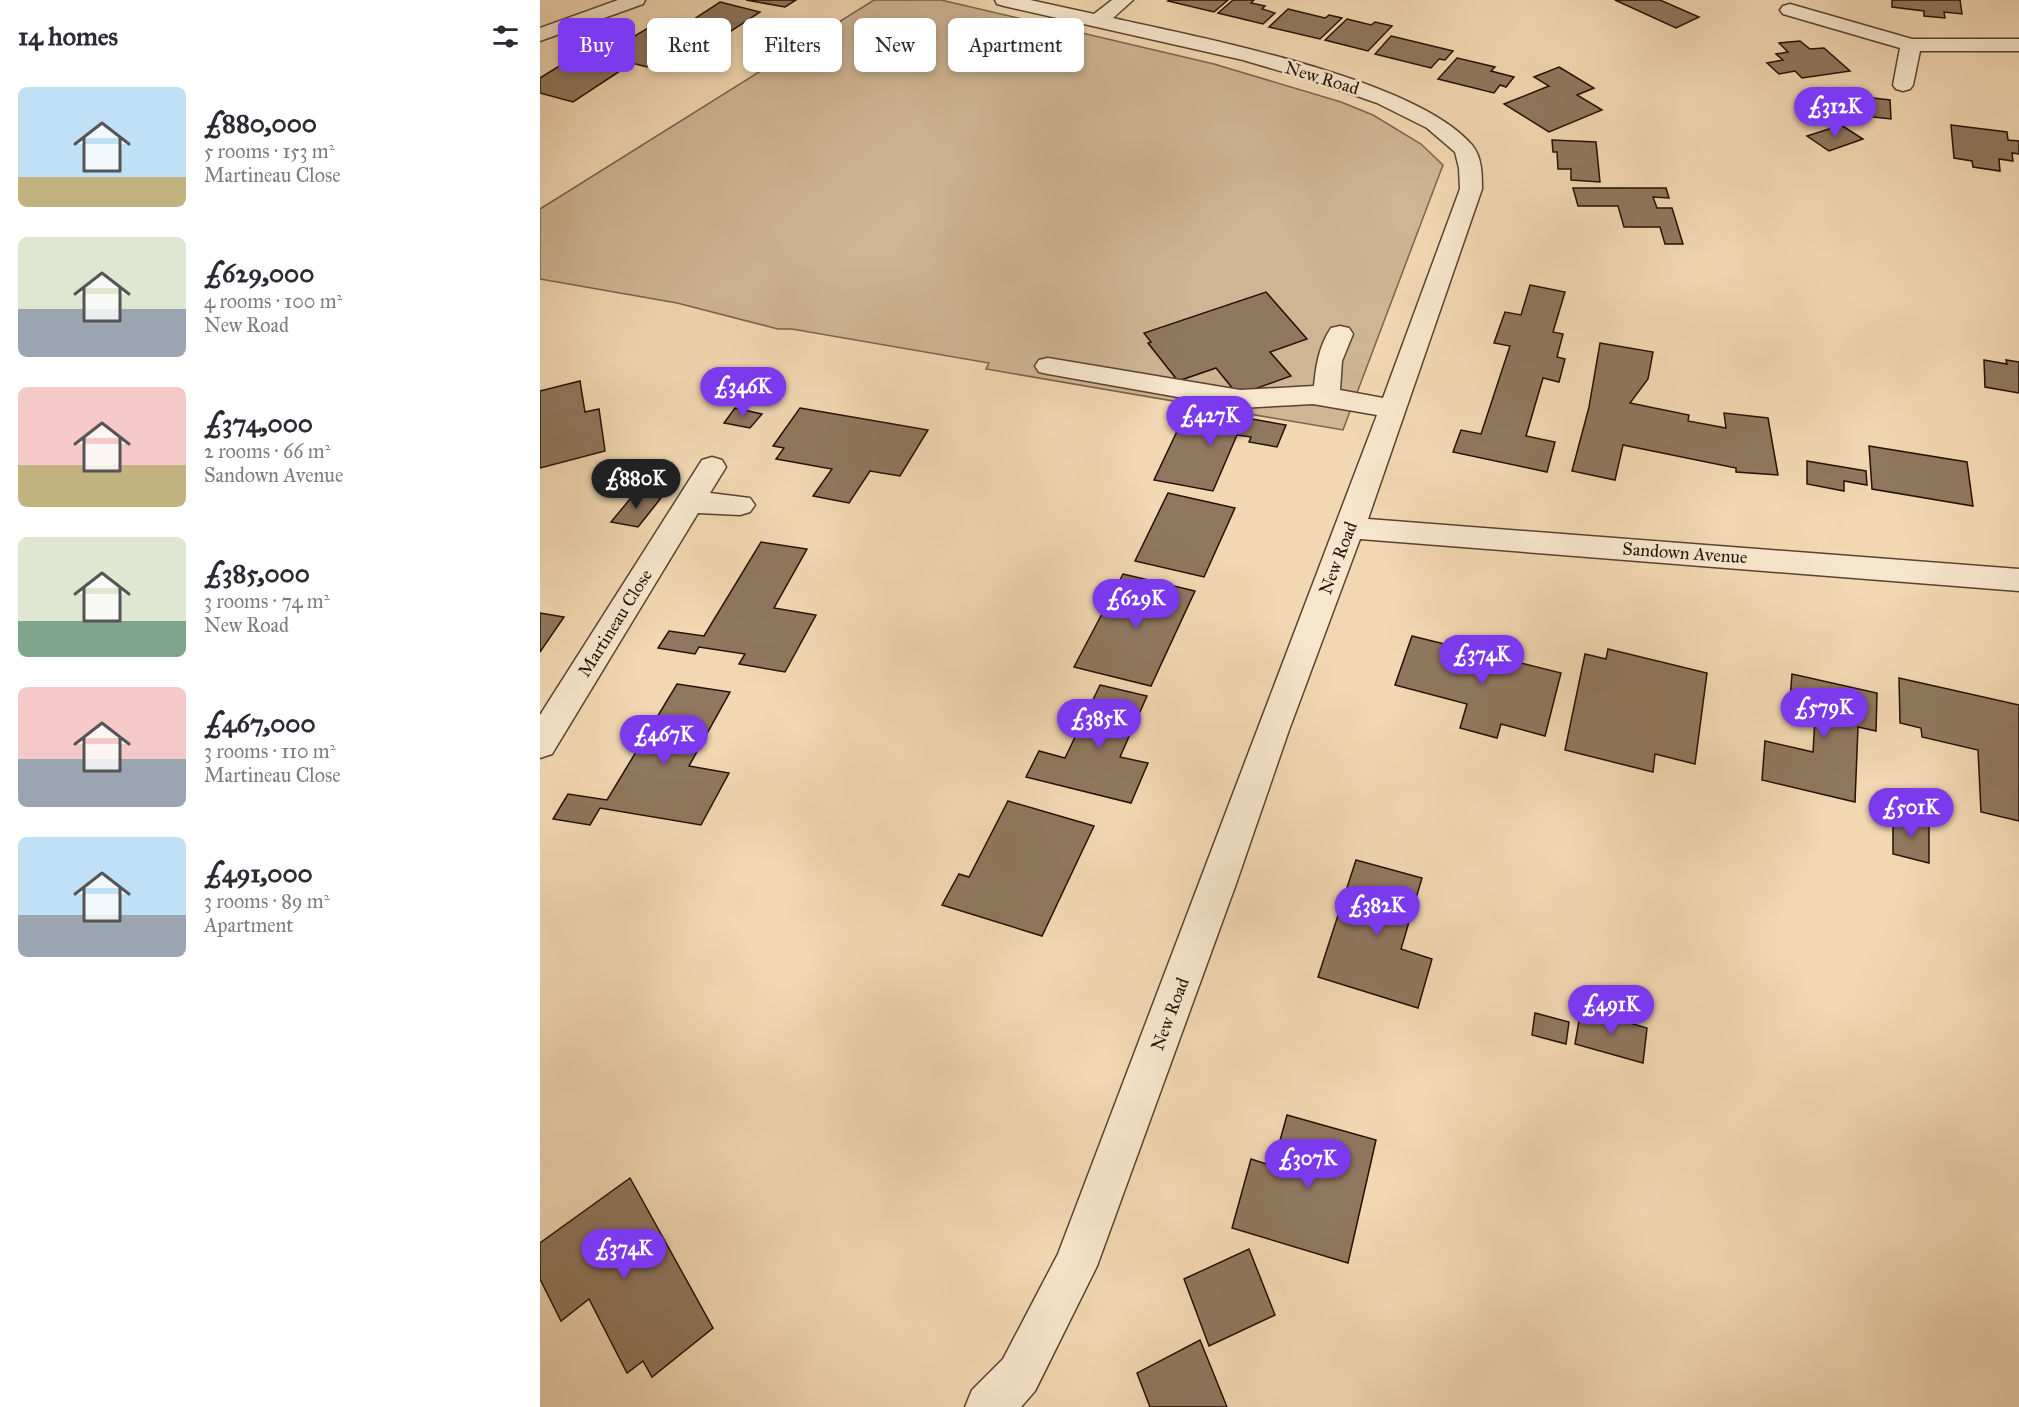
<!DOCTYPE html>
<html lang="en">
<head>
<meta charset="utf-8">
<style>
	body { margin:0; font-family:"IM FELL Great Primer",serif; background:#f2f2f3; color:#2b2b33; height:100vh; display:flex; flex-direction:column; font-size:22px; white-space:nowrap }
	* { box-sizing:border-box; margin:0 }
	p { font-size:20px; color:#7c7c81 }
	.icon { flex:none; width:33px; height:33px; fill:none; stroke:currentColor; stroke-width:2; stroke-linecap:round; stroke-linejoin:round }
	.map { position:relative; flex:1; overflow:hidden }
	.drawer { display:flex; flex-direction:column; background:#fff; width:540px }
	.drawer>* { flex:none }
	.guide { position:absolute; left:18px; top:18px; width:570px; height:54px; display:flex; gap:12px }
	.price { position:absolute; translate:-50% -51px; padding:0 14px; border-radius:21px; background:#7c3aed; color:#fff; font-size:20px; line-height:39px; filter:drop-shadow(0 2px 3px #0008) }
	.price::after { content:''; position:absolute; left:50%; top:36px; width:18px; height:14px; margin-left:-9px; background:inherit; clip-path:polygon(0 0,100% 0,50% 100%) }
	.price.selected { background:#222; color:#fff }
	ul { padding:0; list-style:none }
	li { display:flex; align-items:center; gap:18px; height:150px; padding:0 18px }
	li span { display:grid; place-items:center; flex:none; width:168px; height:120px; border-radius:9px; color:#555 }
	li>.icon { margin-inline-start:auto }
	span .icon { width:72px; height:72px; fill:#fffc; stroke-width:1 }
	li b { font-size:26px }
	h2 { display:flex; justify-content:space-between; align-items:center; height:72px; padding:0 18px; font-size:26px }
	.tag { padding:0 21px; border-radius:9px; background:#fff; box-shadow:0 3px 9px #0003; font-size:21px; line-height:54px }
	.tag.selected { background:#7c3aed; color:#fff }
	main { display:flex; flex:1; min-height:0 }
	.map>svg:first-child { display:block }
	.green { fill:#ceb695; stroke:#7a644d; stroke-width:1.5 }
	.building { fill:#8f785f; stroke:#251105; stroke-width:1.5 }
	.lines { fill:none; stroke-linecap:round; stroke-linejoin:round }
	.minor-casing { stroke:#584330; stroke-width:3 }
	.minor { fill:#f6e6cd; fill-rule:evenodd }
	.labels { text-anchor:middle; dominant-baseline:central; stroke-width:5; stroke-linejoin:round; paint-order:stroke }
	.street-label { font-size:18px; fill:#251105; stroke:#f6e6cd }
</style>
</head>
<body>
<main>
<section class="drawer">
<h2>14 homes<svg class="icon" aria-label="filters" viewBox="0 0 24 24"><path d="M4 7h16M4 17h16"/><circle cx="9" cy="7" r="2"/><circle cx="15" cy="17" r="2"/></svg></h2>
<ul>
<li><span style="background:linear-gradient(#bfe0f5 75%,#c2b280 0)"><svg class="icon" aria-label="home" viewBox="0 0 24 24"><path d="M3 11l9-7 9 7M6 9v11h12V9"/></svg></span><div><b>£880,000</b><p>5 rooms · 153 m²</p><p>Martineau Close</p></div></li>
<li><span style="background:linear-gradient(#dfe7d0 60%,#9aa5b1 0)"><svg class="icon" aria-label="home" viewBox="0 0 24 24"><path d="M3 11l9-7 9 7M6 9v11h12V9"/></svg></span><div><b>£629,000</b><p>4 rooms · 100 m²</p><p>New Road</p></div></li>
<li><span style="background:linear-gradient(#f6c9c9 65%,#c2b280 0)"><svg class="icon" aria-label="home" viewBox="0 0 24 24"><path d="M3 11l9-7 9 7M6 9v11h12V9"/></svg></span><div><b>£374,000</b><p>2 rooms · 66 m²</p><p>Sandown Avenue</p></div></li>
<li><span style="background:linear-gradient(#dfe7d0 70%,#7fa58c 0)"><svg class="icon" aria-label="home" viewBox="0 0 24 24"><path d="M3 11l9-7 9 7M6 9v11h12V9"/></svg></span><div><b>£385,000</b><p>3 rooms · 74 m²</p><p>New Road</p></div></li>
<li><span style="background:linear-gradient(#f6c9c9 60%,#9aa5b1 0)"><svg class="icon" aria-label="home" viewBox="0 0 24 24"><path d="M3 11l9-7 9 7M6 9v11h12V9"/></svg></span><div><b>£467,000</b><p>3 rooms · 110 m²</p><p>Martineau Close</p></div></li>
<li><span style="background:linear-gradient(#bfe0f5 65%,#9aa5b1 0)"><svg class="icon" aria-label="home" viewBox="0 0 24 24"><path d="M3 11l9-7 9 7M6 9v11h12V9"/></svg></span><div><b>£491,000</b><p>3 rooms · 89 m²</p><p>Apartment</p></div></li>
</ul>
</section>
<div class="map">
<svg width="1479" height="1407" viewBox="0 0 1479 1407">
	<rect width="100%" height="100%" fill="#f1d8b2"/>
	<filter id="stains"><feTurbulence type="fractalNoise" baseFrequency=".00333" numOctaves="4"/><feColorMatrix values="0 0 0 0 .2 0 0 0 0 .09 0 0 0 0 .02 0 0 0 .5 -.17"/></filter>
	<radialGradient id="worn" r=".72"><stop offset=".6" stop-color="#630" stop-opacity="0"/><stop offset="1" stop-color="#630" stop-opacity=".3"/></radialGradient>
	<polygon class="green" points="334,0 401,0 674,64 801,102 833,115 881,144 903,165 892,194 803,430 446,369 449,363 252,329 238,329 137,303 0,279 0,209"/>
	<g class="building">
		<polygon points="206,0 256,0 245,7"/>
		<polygon points="630,0 688,0 674,12 628,1"/>
		<polygon points="693,0 714,0 711,3 725,6 722,9 735,13 723,24 678,13"/>
		<polygon points="1075,0 1120,0 1159,17 1136,28"/>
		<polygon points="1352,0 1420,0 1422,14 1404,12 1405,18 1384,16 1384,11 1352,7"/>
		<polygon points="180,2 220,12 179,39 139,29"/>
		<polygon points="748,9 785,18 789,15 802,18 780,39 729,27"/>
		<polygon points="807,19 831,25 835,22 852,26 828,51 785,40"/>
		<polygon points="108,28 152,39 138,49 130,47 117,55 123,57 107,67 80,60 71,65 37,56 53,46 76,52 86,46 81,44"/>
		<polygon points="851,36 913,51 905,60 899,59 891,68 835,54"/>
		<polygon points="1260,41 1270,49 1284,48 1310,71 1262,78 1255,71 1239,74 1227,63 1243,60 1236,54 1248,52 1239,43"/>
		<polygon points="32,58 80,71 33,102 0,93 0,78"/>
		<polygon points="917,58 955,67 951,71 974,77 966,87 960,85 954,93 898,79"/>
		<polygon points="1019,67 1054,88 1037,95 1062,110 1009,132 964,104 1009,86 994,77"/>
		<polygon points="1316,96 1350,100 1351,119 1316,115"/>
		<polygon points="1301,125 1323,139 1289,151 1267,136"/>
		<polygon points="1411,125 1467,132 1468,140 1479,141 1479,154 1472,153 1473,161 1459,159 1460,171 1433,167 1432,161 1414,158"/>
		<polygon points="1012,140 1056,142 1060,182 1031,180 1031,169 1018,169 1017,152 1013,152"/>
		<polygon points="1033,188 1126,188 1129,198 1113,197 1117,208 1132,208 1143,244 1125,244 1120,227 1084,227 1078,206 1038,206"/>
		<polygon points="990,285 1025,292 1013,332 1023,334 1017,357 1025,359 1019,382 1003,378 986,436 1015,442 1007,472 913,452 921,430 941,434 970,346 954,343 965,312 981,315"/>
		<polygon points="726,292 767,339 730,352 751,376 698,395 676,368 638,381 608,343 611,342 604,333"/>
		<polygon points="1060,343 1113,352 1108,379 1090,403 1149,415 1148,421 1186,428 1184,413 1228,418 1238,475 1196,472 1196,468 1083,445 1075,480 1032,471 1049,407"/>
		<polygon points="1444,360 1467,364 1466,360 1479,362 1479,393 1445,387"/>
		<polygon points="40,381 45,412 59,409 65,451 0,468 0,391"/>
		<polygon points="195,408 222,414 210,428 184,423"/>
		<polygon points="260,408 388,430 360,476 330,471 309,503 273,496 292,469 236,459 244,448 233,446"/>
		<polygon points="648,408 746,425 737,447 709,442 711,437 697,435 673,491 614,480"/>
		<polygon points="1329,446 1427,462 1433,506 1332,489"/>
		<polygon points="1267,461 1326,471 1327,485 1304,481 1304,491 1267,484"/>
		<polygon points="95,493 121,498 98,527 71,522"/>
		<polygon points="628,493 695,508 664,577 595,561"/>
		<polygon points="221,542 267,549 234,608 276,615 245,672 199,664 205,654 159,647 155,654 118,648 129,631 164,636"/>
		<polygon points="583,574 655,591 611,686 534,667"/>
		<polygon points="0,613 24,617 0,652"/>
		<polygon points="872,636 1021,673 1005,736 961,724 957,738 920,728 927,704 855,685"/>
		<polygon points="1068,649 1167,673 1155,764 1115,754 1113,772 1025,750 1045,654 1066,659"/>
		<polygon points="1252,674 1337,693 1336,731 1318,727 1315,802 1222,780 1225,741 1273,752 1275,718 1249,712"/>
		<polygon points="1359,678 1479,705 1479,821 1441,812 1438,750 1382,737 1381,728 1360,723"/>
		<polygon points="137,684 190,692 149,766 189,773 161,825 60,808 50,825 13,819 28,794 67,800"/>
		<polygon points="560,685 607,696 580,757 608,763 591,803 486,777 499,751 525,758"/>
		<polygon points="468,801 554,826 502,936 402,905 419,874 429,877"/>
		<polygon points="1353,816 1389,824 1389,863 1353,854"/>
		<polygon points="816,860 882,878 861,949 892,959 878,1008 778,977"/>
		<polygon points="1041,1009 1107,1028 1103,1063 1035,1044"/>
		<polygon points="995,1013 1029,1022 1026,1044 992,1035"/>
		<polygon points="747,1115 836,1140 808,1263 692,1228 711,1159 733,1166"/>
		<polygon points="90,1178 173,1328 112,1377 103,1361 87,1373 49,1299 21,1321 0,1279 0,1243"/>
		<polygon points="709,1249 735,1315 669,1346 644,1279"/>
		<polygon points="660,1340 687,1407 610,1407 597,1373"/>
	</g>
	<g class="lines">
		<defs>
			<g id="minor">
				<polygon points="78,0 105,0 103,4 0,41 0,28"/>
				<path d="M 455,0 L 490,0 L 554,14 L 572,0 L 593,0 L 573,18 C 661,38 875,78 932,145 C 942,157 942,174 942,189 L 828,519 L 1479,569 L 1479,591 L 820,539 L 749,730 L 696,884 L 557,1266 L 495,1391 L 481,1407 L 425,1407 L 432,1390 L 463,1359 L 518,1254 L 837,415 L 773,404 L 700,408 L 508,374 L 499,372 L 495,366 L 499,360 L 508,358 L 700,390 L 774,386 C 776,365 779,346 791,328 L 800,326 L 809,328 L 813,334 L 802,361 L 800,390 L 843,398 L 920,189 L 919,168 L 915,152 L 887,128 L 837,103 L 774,81 L 703,60 L 464,6 L 457,4 Z"/>
				<polygon points="1250,4 1372,39 1479,39 1479,51 1380,51 1373,85 1370,89 1363,91 1356,89 1353,85 1360,48 1243,14 1240,10 1243,6"/>
				<polygon points="172,457 182,460 186,467 170,493 210,498 215,505 210,512 200,515 158,513 12,754 0,758 0,715 162,460"/>
			</g>
		</defs>
		<use href="#minor" class="minor-casing"/>
		<use href="#minor" class="minor"/>
	</g>
	<g class="labels">
		<g class="street-label">
			<text transform="translate(782 78) rotate(17)">New Road</text>
			<text transform="translate(1145 553) rotate(4)">Sandown Avenue</text>
			<text transform="translate(798 558) rotate(-69)">New Road</text>
			<text transform="translate(75 623) rotate(-58)">Martineau Close</text>
			<text transform="translate(630 1014) rotate(-69)">New Road</text>
		</g>
	</g>
	<rect width="100%" height="100%" filter="url(#stains)"/>
	<rect width="100%" height="100%" fill="url(#worn)"/>
</svg>
<b class="price" style="left:1295px;top:138px">£312K</b>
<b class="price" style="left:203px;top:418px">£346K</b>
<b class="price" style="left:670px;top:447px">£427K</b>
<b class="price selected" style="left:96px;top:510px">£880K</b>
<b class="price" style="left:596px;top:630px">£629K</b>
<b class="price" style="left:942px;top:686px">£374K</b>
<b class="price" style="left:1284px;top:739px">£579K</b>
<b class="price" style="left:559px;top:750px">£385K</b>
<b class="price" style="left:124px;top:766px">£467K</b>
<b class="price" style="left:1371px;top:839px">£501K</b>
<b class="price" style="left:837px;top:937px">£382K</b>
<b class="price" style="left:1071px;top:1036px">£491K</b>
<b class="price" style="left:768px;top:1190px">£307K</b>
<b class="price" style="left:84px;top:1280px">£374K</b>
<div class="guide">
<a class="tag selected">Buy</a>
<a class="tag">Rent</a>
<a class="tag">Filters</a>
<a class="tag">New</a>
<a class="tag">Apartment</a>
</div>
</div>
</main>
</body>
</html>
